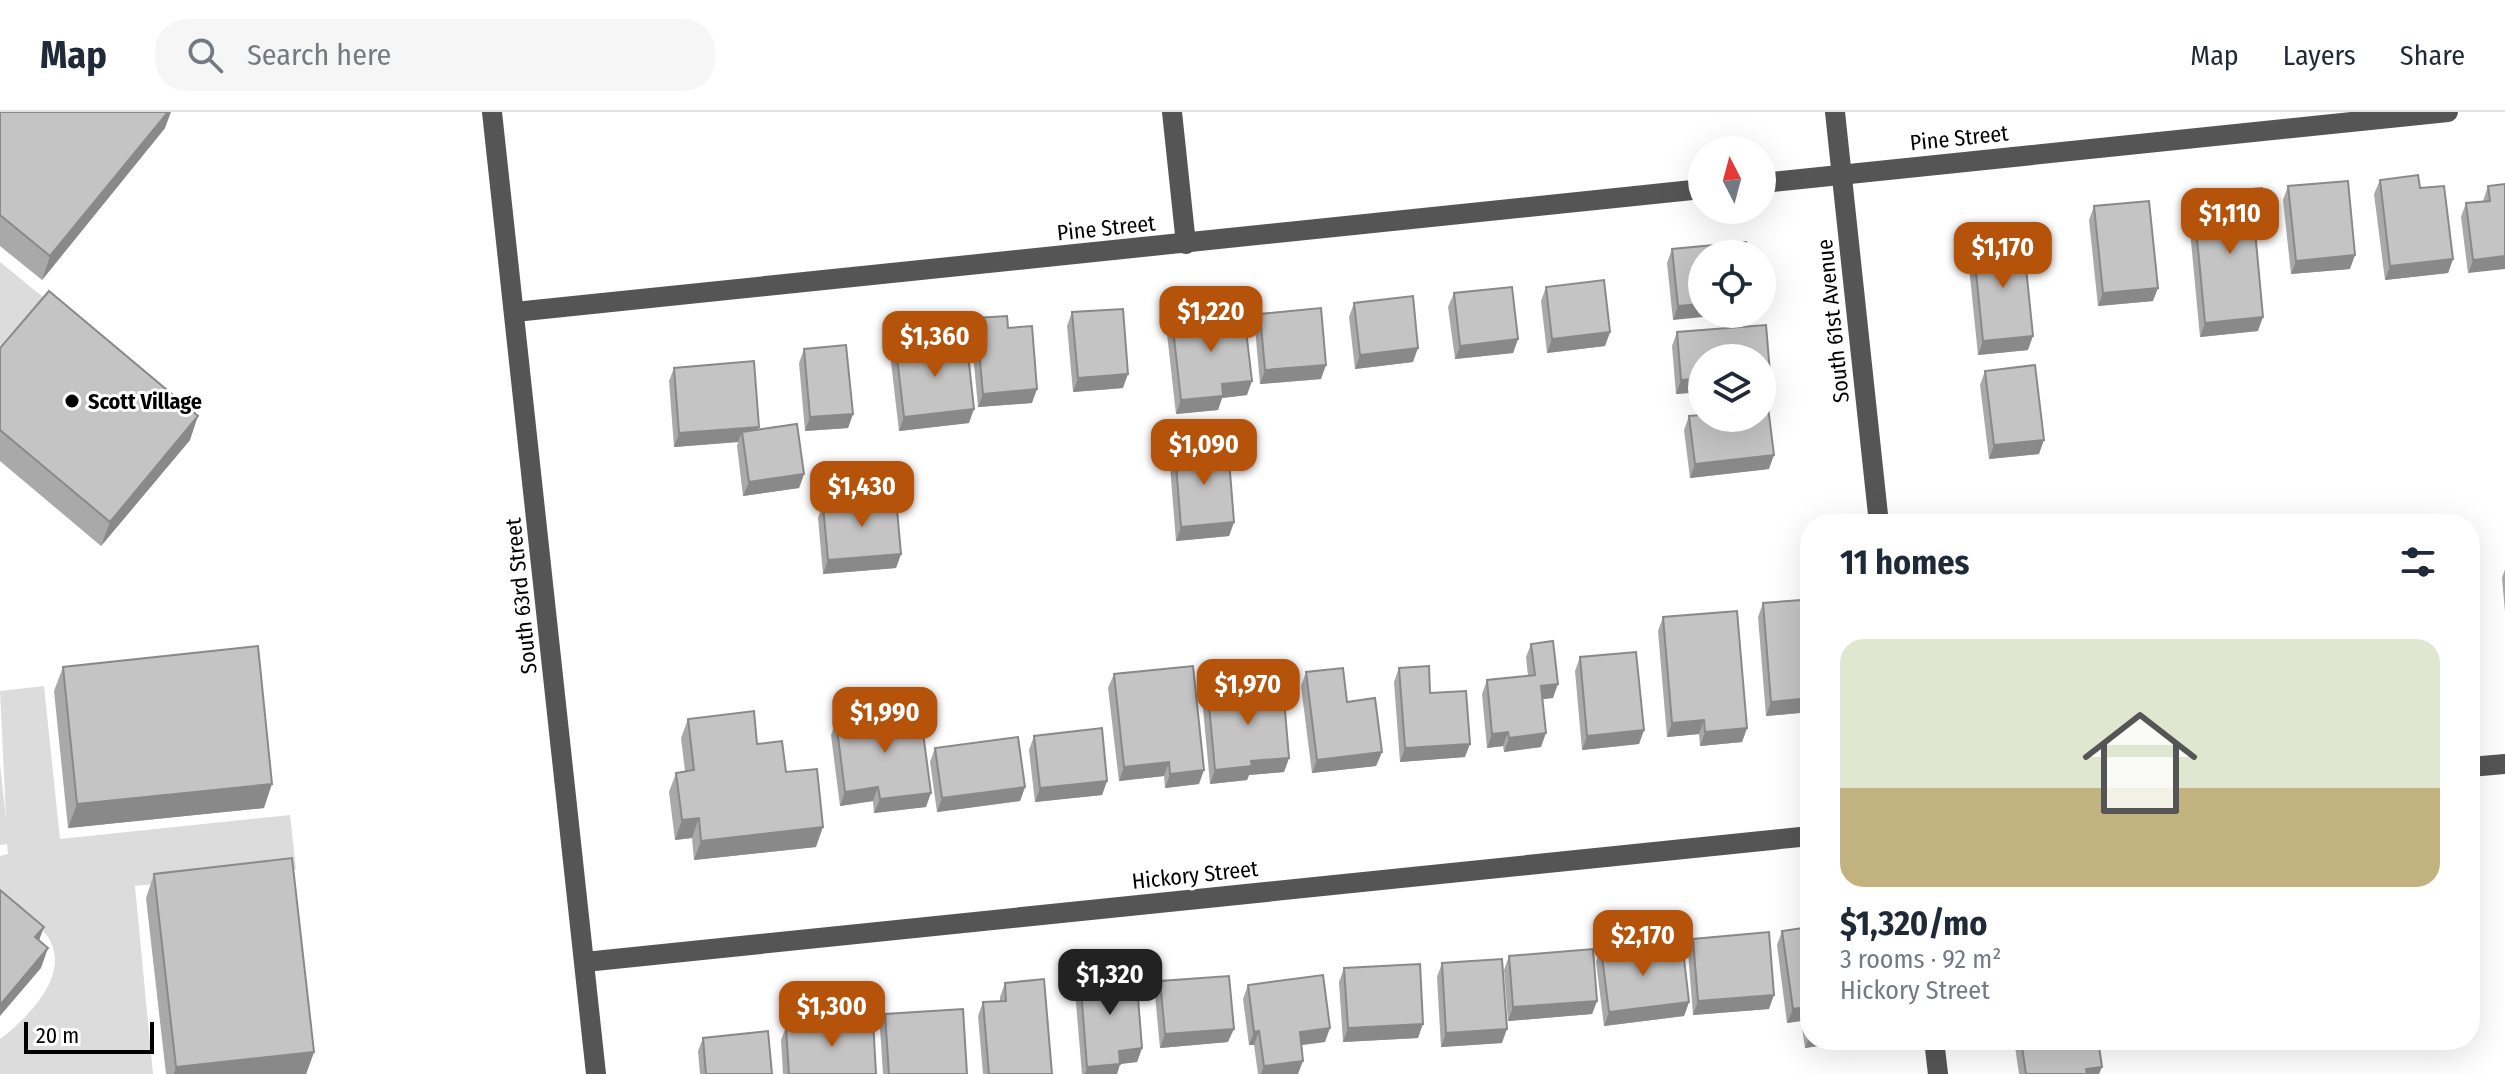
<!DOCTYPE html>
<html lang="en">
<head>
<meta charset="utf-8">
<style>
	body { margin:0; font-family:"Fira Sans Condensed",sans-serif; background:#f6f6f7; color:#1f2937; height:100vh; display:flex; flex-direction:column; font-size:30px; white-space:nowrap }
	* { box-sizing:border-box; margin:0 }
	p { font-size:26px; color:#747a83 }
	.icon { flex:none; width:44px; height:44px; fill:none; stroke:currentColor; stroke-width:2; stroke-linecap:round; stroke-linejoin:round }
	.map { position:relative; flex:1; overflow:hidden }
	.side { position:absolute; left:1800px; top:402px; width:680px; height:536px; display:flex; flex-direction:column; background:#fff; border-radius:32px; box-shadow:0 8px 32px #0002 }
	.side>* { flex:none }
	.needle { width:52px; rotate:354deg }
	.tools { position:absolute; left:1688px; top:24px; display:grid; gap:16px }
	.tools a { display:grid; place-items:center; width:88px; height:88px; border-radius:50%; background:#fff; box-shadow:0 8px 32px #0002; font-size:40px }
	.scale { position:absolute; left:24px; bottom:20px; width:130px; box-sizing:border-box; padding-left:8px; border:4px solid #000; border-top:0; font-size:22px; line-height:28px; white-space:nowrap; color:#000; -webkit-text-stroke:6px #fff; paint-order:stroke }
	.price { position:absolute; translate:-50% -68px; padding:0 18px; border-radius:16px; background:#b45309; color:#fff; font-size:26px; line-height:52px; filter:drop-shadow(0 2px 4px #0008) }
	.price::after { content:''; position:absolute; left:50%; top:48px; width:24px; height:18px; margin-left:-12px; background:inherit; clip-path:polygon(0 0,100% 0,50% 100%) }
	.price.on { background:#222; color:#fff }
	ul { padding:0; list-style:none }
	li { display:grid; align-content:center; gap:16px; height:424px; padding:0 40px }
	li span { display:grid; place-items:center; height:248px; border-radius:24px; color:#555 }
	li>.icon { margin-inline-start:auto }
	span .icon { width:144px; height:144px; fill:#fffc; stroke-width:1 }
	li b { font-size:34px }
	h2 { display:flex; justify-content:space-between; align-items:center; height:96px; padding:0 40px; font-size:34px }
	header { display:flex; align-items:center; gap:48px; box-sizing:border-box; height:112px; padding:0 40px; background:#fff; border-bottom:2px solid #e0e1e3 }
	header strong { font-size:38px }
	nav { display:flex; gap:44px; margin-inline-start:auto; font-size:28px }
	.search { width:560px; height:72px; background:#f6f6f7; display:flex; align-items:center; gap:20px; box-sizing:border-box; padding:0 28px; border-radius:32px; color:#747a83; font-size:30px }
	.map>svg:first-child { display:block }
	.green { fill:#dcdcdc }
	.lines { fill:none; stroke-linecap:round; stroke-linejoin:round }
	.minor { stroke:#555; stroke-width:20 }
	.wall { fill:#a9a9a9 }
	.shaded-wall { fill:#898989 }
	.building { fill:#c4c4c4; stroke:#898989; stroke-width:2 }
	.poi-dot { fill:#000; stroke:#fff; stroke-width:3 }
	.labels { text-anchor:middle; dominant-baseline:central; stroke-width:6; stroke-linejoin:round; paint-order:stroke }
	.street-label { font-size:22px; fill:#000; stroke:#fff }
	.poi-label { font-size:22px; font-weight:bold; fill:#000; stroke:#fff; text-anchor:start }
</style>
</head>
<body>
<header>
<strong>Map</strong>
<div class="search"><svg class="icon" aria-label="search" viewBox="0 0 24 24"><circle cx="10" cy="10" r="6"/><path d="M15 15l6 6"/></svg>Search here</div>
<nav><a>Map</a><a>Layers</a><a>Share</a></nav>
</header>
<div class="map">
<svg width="2505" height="962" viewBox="0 0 2505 962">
	<rect width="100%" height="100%" fill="#fff"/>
	<g class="green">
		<polygon points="0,150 43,185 0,234"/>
		<path d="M 44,574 L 60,727 L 290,703 L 296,757 L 135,774 L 153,962 L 0,962 L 0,927 C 28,906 72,862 48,825 C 42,815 11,794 0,785 L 0,744 L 8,742 L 7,732 L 0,733 L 0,652 L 6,706 L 0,579 Z"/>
	</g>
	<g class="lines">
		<g class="minor">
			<polyline points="492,0 596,962"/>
			<polyline points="1172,0 1186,132"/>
			<polyline points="1835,0 1879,412"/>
			<polyline points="1762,71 2448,0"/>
			<polyline points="515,200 1702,77"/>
			<polyline points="2470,655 2505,652"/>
			<polyline points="585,850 1810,724"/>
			<polyline points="1934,928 1938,962"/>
		</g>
	</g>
	<g class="wall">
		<polygon points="0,0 165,16 42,168 0,134"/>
		<polygon points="2380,68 2420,76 2453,147 2448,161 2385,168 2374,82"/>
		<polygon points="2505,72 2468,161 2461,105 2466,91 2483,89 2488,74"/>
		<polygon points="2288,74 2350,157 2291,162 2283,88"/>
		<polygon points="2218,80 2264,107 2259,120 2255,121 2258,219 2200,225 2189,108 2194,94 2214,92"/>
		<polygon points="2094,94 2153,189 2098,194 2089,108"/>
		<polygon points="1746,130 1673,208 1667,151 1672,137"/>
		<polygon points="1973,131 2028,238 1978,243 1968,145"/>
		<polygon points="1546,175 1610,220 1605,234 1547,241 1541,189"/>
		<polygon points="1454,181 1518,227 1513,241 1455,247 1448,195"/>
		<polygon points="1354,191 1413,250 1355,257 1349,205"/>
		<polygon points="1072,200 1123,276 1073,280 1067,214"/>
		<polygon points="1260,202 1321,267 1260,272 1255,216"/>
		<polygon points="976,206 1008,216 1032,291 978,295 971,220"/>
		<polygon points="1172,208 1247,283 1222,286 1218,298 1176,302 1167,222"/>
		<polygon points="1677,220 1765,275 1676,282 1672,234"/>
		<polygon points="0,236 190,328 101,434 0,349"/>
		<polygon points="804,237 853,302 848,316 805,319 799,251"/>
		<polygon points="896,237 969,311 899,319 891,250"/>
		<polygon points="674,256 758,318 804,362 799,376 743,384 737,334 738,330 674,335 669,269"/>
		<polygon points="1985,259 2039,342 1989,347 1980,273"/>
		<polygon points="1689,304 1769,357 1690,366 1684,318"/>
		<polygon points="1175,340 1234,410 1229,424 1176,429 1170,354"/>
		<polygon points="823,393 901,442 896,456 823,462 818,406"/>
		<polygon points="2505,457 2505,500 2502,466"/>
		<polygon points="1763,491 1804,531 1810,531 1810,600 1766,604 1758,505"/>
		<polygon points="1663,505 1747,616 1742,630 1700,634 1699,622 1667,625 1658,519"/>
		<polygon points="1531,532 1553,586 1542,587 1541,635 1504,640 1503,634 1487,636 1482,582 1487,568 1528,564 1526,545"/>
		<polygon points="1580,545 1644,618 1639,632 1582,638 1575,559"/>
		<polygon points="63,555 264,696 68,716 54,579"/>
		<polygon points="1399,556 1430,581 1465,645 1400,650 1394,570"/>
		<polygon points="1306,560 1347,590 1382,640 1376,654 1312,661 1301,574"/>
		<polygon points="1114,562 1199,672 1165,676 1164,664 1119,669 1108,576"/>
		<polygon points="1208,582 1289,646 1284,660 1249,663 1247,668 1210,672 1203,596"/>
		<polygon points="688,607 757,632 786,660 816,735 694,748 692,726 675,728 669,680 676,661 685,659 681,626"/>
		<polygon points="836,609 926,695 874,701 873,689 840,694 831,623"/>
		<polygon points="1034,624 1107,669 1102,683 1035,690 1029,638"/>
		<polygon points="935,636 1025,675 1020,689 937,700 930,650"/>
		<polygon points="154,762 314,940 306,962 166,962 146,786"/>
		<polygon points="1782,819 1838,931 1805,936 1801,909 1787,911 1777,833"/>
		<polygon points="1693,827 1769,897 1693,903 1688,840"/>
		<polygon points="1601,836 1648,842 1689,890 1684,904 1604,914 1596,850"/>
		<polygon points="1509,844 1597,889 1592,902 1508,909 1504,858"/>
		<polygon points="1442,851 1502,931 1441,935 1437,865"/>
		<polygon points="1344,856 1418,926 1343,930 1339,870"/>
		<polygon points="1080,865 1142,936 1137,950 1120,952 1117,962 1082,962 1075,879"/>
		<polygon points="1160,869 1228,930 1160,936 1155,883"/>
		<polygon points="1005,871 1052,962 983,962 978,904 983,890 1000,889 1000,885"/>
		<polygon points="1248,873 1325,930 1301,933 1298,962 1258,962 1254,933 1249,933 1243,887"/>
		<polygon points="885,902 967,962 883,962 880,916"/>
		<polygon points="786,915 876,962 783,962 781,928"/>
		<polygon points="703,926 772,962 700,962 698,939"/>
		<polygon points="2014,928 2098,928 2099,962 2019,962"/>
	</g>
	<g class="shaded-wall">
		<polygon points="168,0 171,0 165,16 42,168 50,144"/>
		<polygon points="2264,107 2259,120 2249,122 2254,108"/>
		<polygon points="2355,143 2350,157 2291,162 2296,149"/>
		<polygon points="2505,144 2505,157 2468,161 2473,148"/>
		<polygon points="2453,147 2448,161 2385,168 2390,154"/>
		<polygon points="2158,176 2153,189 2098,194 2103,181"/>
		<polygon points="1702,192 1702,202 1733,202 1673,208 1678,194"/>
		<polygon points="2263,205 2258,219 2200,225 2205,211"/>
		<polygon points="1610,220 1605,234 1547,241 1552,227"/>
		<polygon points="2033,224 2028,238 1978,243 1983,229"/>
		<polygon points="1518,227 1513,241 1455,247 1460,234"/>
		<polygon points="1418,236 1413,250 1355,257 1360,243"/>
		<polygon points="1326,253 1321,267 1260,272 1265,258"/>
		<polygon points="1770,261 1765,275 1762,275 1762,262"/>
		<polygon points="1128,262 1123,276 1073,280 1078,266"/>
		<polygon points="1702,266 1702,280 1676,282 1681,268"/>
		<polygon points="1252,269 1247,283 1222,286 1218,298 1176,302 1181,288 1222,272"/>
		<polygon points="1037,277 1032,291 978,295 983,282"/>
		<polygon points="974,297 969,311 899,319 904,305"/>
		<polygon points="853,302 848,316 805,319 810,305"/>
		<polygon points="198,304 190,328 101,434 110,410"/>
		<polygon points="759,315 754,329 742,320 738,330 674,335 679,321"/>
		<polygon points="2044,328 2039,342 1989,347 1994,333"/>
		<polygon points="1774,343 1769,357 1690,366 1695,352"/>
		<polygon points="804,362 799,376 743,384 749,370"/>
		<polygon points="1234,410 1229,424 1176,429 1181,415"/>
		<polygon points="901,442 896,456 823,462 828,448"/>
		<polygon points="1558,572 1553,586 1536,588 1541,574"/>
		<polygon points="1810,586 1810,600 1766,604 1771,590"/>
		<polygon points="1704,608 1699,622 1667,625 1672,611"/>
		<polygon points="1747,616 1742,630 1700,634 1705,620"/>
		<polygon points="1644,618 1639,632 1582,638 1587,624"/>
		<polygon points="1508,620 1503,634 1487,636 1492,622"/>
		<polygon points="1546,621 1541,635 1504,640 1509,626"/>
		<polygon points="1470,632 1465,645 1400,650 1405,636"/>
		<polygon points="1382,640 1376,654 1312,661 1317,648"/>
		<polygon points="1289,646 1284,660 1249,663 1247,668 1210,672 1215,658 1251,649"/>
		<polygon points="1169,650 1164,664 1119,669 1124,655"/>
		<polygon points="1204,658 1199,672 1165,676 1170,662"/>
		<polygon points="1107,669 1102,683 1035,690 1040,676"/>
		<polygon points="272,672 264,696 68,716 77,692"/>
		<polygon points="878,675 873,689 840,694 845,680"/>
		<polygon points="1025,675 1020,689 937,700 942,686"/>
		<polygon points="931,681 926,695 874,701 880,687"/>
		<polygon points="699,706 692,726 675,728 682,708"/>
		<polygon points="823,715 816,735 694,748 701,729"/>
		<polygon points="44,815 37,834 35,825"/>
		<polygon points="48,836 41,856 0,904 0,893"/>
		<polygon points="1774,883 1769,897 1693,903 1698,889"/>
		<polygon points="1597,889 1592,902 1508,909 1513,895"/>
		<polygon points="1689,890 1684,904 1604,914 1609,900"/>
		<polygon points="1806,895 1801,909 1787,911 1793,897"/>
		<polygon points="1423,912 1418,926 1343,930 1348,916"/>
		<polygon points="1330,916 1325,930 1294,934 1300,920"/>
		<polygon points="1234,917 1228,930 1160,936 1165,922"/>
		<polygon points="1507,917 1502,931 1441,935 1446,921"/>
		<polygon points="1259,919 1254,933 1249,933 1254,920"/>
		<polygon points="1810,923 1810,928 1839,928 1838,931 1805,936"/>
		<polygon points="1142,936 1137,950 1120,952 1117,962 1085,962 1087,955 1119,939"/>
		<polygon points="314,940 306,962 174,962 176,955"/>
		<polygon points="1303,949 1298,962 1261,962 1264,954"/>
		<polygon points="2102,955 2099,962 2084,962 2086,957"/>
	</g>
	<g class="building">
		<polygon points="0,0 168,0 50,144 0,103"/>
		<polygon points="2418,63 2420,76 2444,74 2453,147 2390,154 2380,68"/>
		<polygon points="2348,69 2355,143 2296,149 2288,74"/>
		<polygon points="2505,72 2505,144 2473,148 2466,91 2490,89 2488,74"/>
		<polygon points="2262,76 2264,107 2254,108 2263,205 2205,211 2194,94 2219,92 2218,80"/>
		<polygon points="2149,89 2158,176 2103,181 2094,94"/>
		<polygon points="2023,126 2033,224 1983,229 1973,131"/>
		<polygon points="1746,130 1747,142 1702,142 1702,192 1678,194 1672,137"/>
		<polygon points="1604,168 1610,220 1552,227 1546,175"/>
		<polygon points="1512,175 1518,227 1460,234 1454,181"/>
		<polygon points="49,179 198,304 110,410 0,318 0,236"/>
		<polygon points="1413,184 1418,236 1360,243 1354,191"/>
		<polygon points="1321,196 1326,253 1265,258 1260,202"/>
		<polygon points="1123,197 1128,262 1078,266 1072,200"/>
		<polygon points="1244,201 1252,269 1222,272 1223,284 1181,288 1172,208"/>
		<polygon points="1007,204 1008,216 1032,214 1037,277 983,282 976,206"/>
		<polygon points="1766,213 1770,261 1762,262 1762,246 1702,246 1702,266 1681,268 1677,220"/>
		<polygon points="952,230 952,235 967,233 974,297 904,305 896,237"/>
		<polygon points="846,233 853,302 810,305 804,237"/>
		<polygon points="754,249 759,315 679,321 674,256"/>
		<polygon points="2035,253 2044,328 1994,333 1985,259"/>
		<polygon points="1768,295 1774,343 1695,352 1689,304 1702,303 1702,306 1762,306 1762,296"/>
		<polygon points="797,312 804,362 749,370 742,320"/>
		<polygon points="1228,335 1234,410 1181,415 1175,340"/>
		<polygon points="896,386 901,442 828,448 823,393"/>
		<polygon points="1801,488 1804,531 1810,531 1810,586 1771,590 1763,491"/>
		<polygon points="1737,499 1747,616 1705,620 1704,608 1672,611 1663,505"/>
		<polygon points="1553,529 1558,572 1541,574 1546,621 1509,626 1508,620 1492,622 1487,568 1535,563 1531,532"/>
		<polygon points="258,534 272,672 77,692 63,555"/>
		<polygon points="1636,540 1644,618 1587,624 1580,545"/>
		<polygon points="1193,554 1204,658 1170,662 1169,650 1124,655 1114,562"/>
		<polygon points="1429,554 1430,581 1466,579 1470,632 1405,636 1399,556"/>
		<polygon points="1343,556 1347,590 1375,586 1382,640 1317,648 1306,560"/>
		<polygon points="1283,575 1289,646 1251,649 1252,654 1215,658 1208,582"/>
		<polygon points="920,598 931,681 880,687 878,675 845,680 836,609"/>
		<polygon points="754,599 757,632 782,629 786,660 817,657 823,715 701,729 699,706 682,708 676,661 694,658 688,607"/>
		<polygon points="1102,616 1107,669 1040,676 1034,624"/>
		<polygon points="1018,625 1025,675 942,686 935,636"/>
		<polygon points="292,746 314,940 176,955 154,762"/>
		<polygon points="0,778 44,815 35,825 48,836 0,893"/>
		<polygon points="1810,815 1810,922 1806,895 1793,897 1782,819"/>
		<polygon points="1769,820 1774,883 1698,889 1693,827"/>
		<polygon points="1647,831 1648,842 1683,838 1689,890 1609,900 1601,836"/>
		<polygon points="1593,837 1597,889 1513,895 1509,844"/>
		<polygon points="1502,847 1507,917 1446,921 1442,851"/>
		<polygon points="1420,852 1423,912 1348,916 1344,856"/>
		<polygon points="1136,861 1142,936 1119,939 1120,952 1087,955 1080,865"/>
		<polygon points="1323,863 1330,916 1300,920 1303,949 1264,954 1259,919 1254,920 1248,873"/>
		<polygon points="1229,864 1234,917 1165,922 1160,869"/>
		<polygon points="1044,867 1052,962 989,962 983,890 1006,889 1005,871"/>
		<polygon points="963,897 967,962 889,962 885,902"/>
		<polygon points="873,908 876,962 789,962 786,915"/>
		<polygon points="768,919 772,962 706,962 703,926"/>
		<polygon points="2021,928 2098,928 2102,955 2086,957 2087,962 2026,962"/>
	</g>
	<circle class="poi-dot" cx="72" cy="289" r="8"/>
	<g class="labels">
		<g class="street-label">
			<text transform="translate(1959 26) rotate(-6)">Pine Street</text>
			<text transform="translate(1106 116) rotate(-6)">Pine Street</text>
			<text transform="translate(1833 209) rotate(-96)">South 61st Avenue</text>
			<text transform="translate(521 484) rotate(-96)">South 63rd Street</text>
			<text transform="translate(1195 763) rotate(-6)">Hickory Street</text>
		</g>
		<g class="poi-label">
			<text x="88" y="289">Scott Village</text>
		</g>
	</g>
</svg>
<div class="tools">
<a><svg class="needle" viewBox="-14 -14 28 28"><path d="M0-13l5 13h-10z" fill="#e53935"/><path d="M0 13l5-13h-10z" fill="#747a83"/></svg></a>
<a><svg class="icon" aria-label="locate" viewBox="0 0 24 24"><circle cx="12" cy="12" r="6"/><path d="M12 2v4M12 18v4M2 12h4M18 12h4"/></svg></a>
<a><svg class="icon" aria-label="layers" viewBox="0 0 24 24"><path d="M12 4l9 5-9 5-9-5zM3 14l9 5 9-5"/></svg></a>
</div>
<div class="scale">20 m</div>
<b class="price" style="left:2230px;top:144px">$1,110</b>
<b class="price" style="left:2003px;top:178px">$1,170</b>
<b class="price" style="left:1211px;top:242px">$1,220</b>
<b class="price" style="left:935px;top:267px">$1,360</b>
<b class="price" style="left:1204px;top:375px">$1,090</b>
<b class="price" style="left:862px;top:417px">$1,430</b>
<b class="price" style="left:1248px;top:615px">$1,970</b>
<b class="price" style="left:885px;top:643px">$1,990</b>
<b class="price" style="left:1643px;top:866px">$2,170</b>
<b class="price on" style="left:1110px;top:905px">$1,320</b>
<b class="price" style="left:832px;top:937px">$1,300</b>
<section class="side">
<h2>11 homes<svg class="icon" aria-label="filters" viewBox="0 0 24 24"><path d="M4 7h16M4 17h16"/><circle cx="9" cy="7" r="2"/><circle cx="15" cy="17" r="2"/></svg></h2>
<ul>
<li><span style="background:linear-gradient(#dfe7d0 60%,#c2b280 0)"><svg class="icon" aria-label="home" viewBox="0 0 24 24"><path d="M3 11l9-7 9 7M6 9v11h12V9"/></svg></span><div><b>$1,320/mo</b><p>3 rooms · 92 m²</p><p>Hickory Street</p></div></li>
</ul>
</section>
</div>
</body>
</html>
